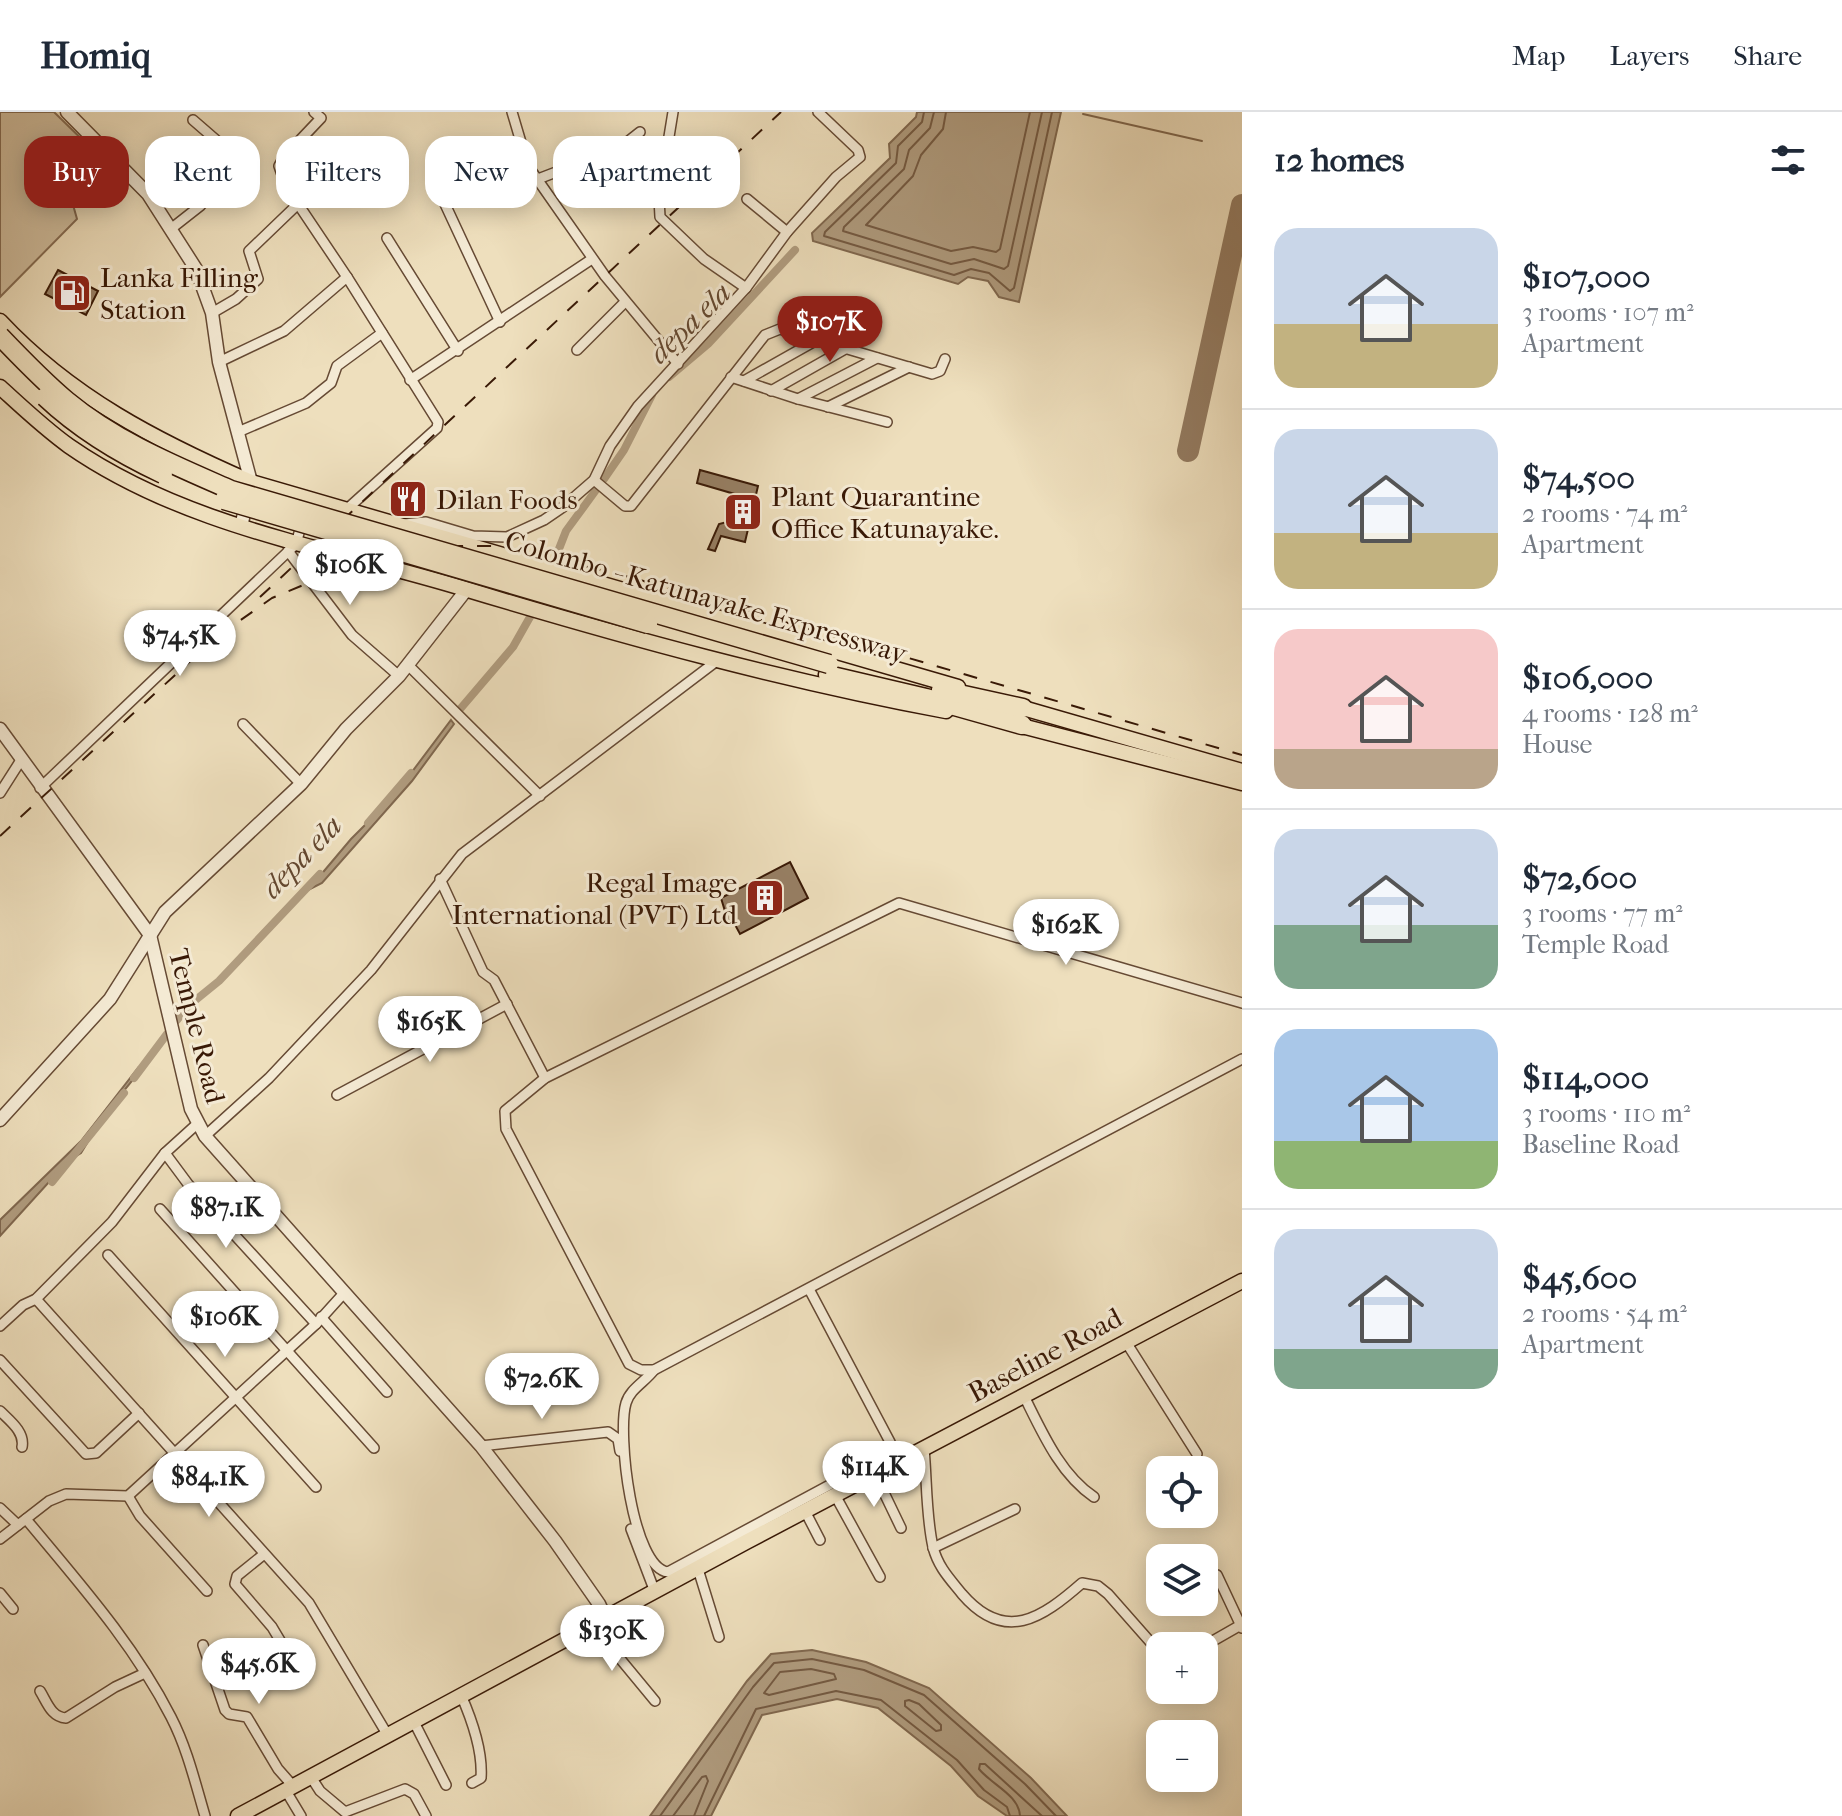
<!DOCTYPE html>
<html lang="en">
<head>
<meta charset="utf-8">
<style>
	body { margin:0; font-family:"IM FELL French Canon",serif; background:#f6f6f7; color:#1f2937; height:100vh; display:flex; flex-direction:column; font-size:30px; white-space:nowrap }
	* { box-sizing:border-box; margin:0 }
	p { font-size:26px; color:#747a83 }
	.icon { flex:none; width:44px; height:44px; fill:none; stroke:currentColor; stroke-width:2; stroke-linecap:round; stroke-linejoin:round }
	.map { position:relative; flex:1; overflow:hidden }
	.sheet { display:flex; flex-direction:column; background:#fff; width:600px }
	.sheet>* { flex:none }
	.hud { position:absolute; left:24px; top:24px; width:760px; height:72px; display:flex; gap:16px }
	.tools { position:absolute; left:1146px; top:1344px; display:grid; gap:16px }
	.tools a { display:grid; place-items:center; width:72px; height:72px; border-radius:16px; background:#fff; box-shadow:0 4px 20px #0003; font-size:40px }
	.price { position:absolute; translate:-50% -68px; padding:0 18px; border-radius:28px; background:#fff; color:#222; font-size:26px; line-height:52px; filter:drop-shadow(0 2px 4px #0008) }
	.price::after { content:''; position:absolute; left:50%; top:48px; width:24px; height:18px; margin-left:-12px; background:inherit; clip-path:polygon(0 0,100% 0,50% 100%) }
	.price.current { background:#8f2418; color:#fff }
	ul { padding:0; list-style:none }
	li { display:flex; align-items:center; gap:24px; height:200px; padding:0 32px }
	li+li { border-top:2px solid #e0e1e3 }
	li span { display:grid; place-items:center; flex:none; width:224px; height:160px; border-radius:24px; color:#555 }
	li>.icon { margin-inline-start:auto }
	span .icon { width:96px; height:96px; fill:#fffc; stroke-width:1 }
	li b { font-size:34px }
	h2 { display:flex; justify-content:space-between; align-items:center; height:96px; padding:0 32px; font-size:34px }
	.pill { padding:0 28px; border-radius:24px; background:#fff; box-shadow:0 4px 20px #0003; font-size:28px; line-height:72px }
	.pill.current { background:#8f2418; color:#fff }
	header { display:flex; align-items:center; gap:48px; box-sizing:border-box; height:112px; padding:0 40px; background:#fff; border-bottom:2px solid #e0e1e3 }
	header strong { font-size:38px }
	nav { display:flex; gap:44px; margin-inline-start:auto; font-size:28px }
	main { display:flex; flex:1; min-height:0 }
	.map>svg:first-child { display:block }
	.green { fill:#cfbd9e; stroke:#846b52; stroke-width:2 }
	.water { fill:#b09c7f; stroke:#80684f; stroke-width:2 }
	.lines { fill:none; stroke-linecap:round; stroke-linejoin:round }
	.shore { stroke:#745a42; stroke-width:2 }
	.stream { stroke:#80684f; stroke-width:2 }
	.canal { stroke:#b09c7f; stroke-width:8 }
	.taxiway { stroke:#947c62; stroke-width:22 }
	.building { fill:#978065; stroke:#391906; stroke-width:2 }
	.minor-casing { stroke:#664a34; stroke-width:12 }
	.tertiary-casing { stroke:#664a34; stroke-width:15 }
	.primary-casing { stroke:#391906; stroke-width:17 }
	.motorway-casing { stroke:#391906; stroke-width:21 }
	.minor { stroke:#f4ead4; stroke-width:9 }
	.tertiary { stroke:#f4ead4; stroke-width:12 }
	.primary { stroke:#eedfbd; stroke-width:14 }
	.motorway { stroke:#eedfbd; stroke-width:18 }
	.rail { stroke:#391906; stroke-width:2; stroke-dasharray:14 14; stroke-linecap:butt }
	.motorway-bridge-casing { stroke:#391906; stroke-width:21; stroke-linecap:butt }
	.motorway-bridge { stroke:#eedfbd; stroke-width:18 }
	.labels { text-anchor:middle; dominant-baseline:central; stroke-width:6; stroke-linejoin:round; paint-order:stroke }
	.poi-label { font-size:28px; fill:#391906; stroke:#f4ead4; text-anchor:start }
	.street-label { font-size:28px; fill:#391906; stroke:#f4ead4 }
	.water-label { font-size:30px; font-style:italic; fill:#634730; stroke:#f4ead4 }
</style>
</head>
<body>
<header>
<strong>Homiq</strong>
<nav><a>Map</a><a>Layers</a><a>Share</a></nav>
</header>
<main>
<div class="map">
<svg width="1242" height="1704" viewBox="0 0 1242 1704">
	<rect width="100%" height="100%" fill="#eedfbd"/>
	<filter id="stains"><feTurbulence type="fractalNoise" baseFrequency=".0025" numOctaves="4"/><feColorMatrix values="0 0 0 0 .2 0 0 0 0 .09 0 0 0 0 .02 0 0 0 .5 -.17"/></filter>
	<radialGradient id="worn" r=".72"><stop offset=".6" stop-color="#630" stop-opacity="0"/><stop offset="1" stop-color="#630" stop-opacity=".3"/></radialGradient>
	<polygon class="green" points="0,0 54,0 102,47 68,75 77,107 0,185"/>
	<g class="water">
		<polygon points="917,0 1061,0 1019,190 999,185 988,169 968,165 958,172 813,129 812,121 890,46 889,32 916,5"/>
		<polygon points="451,608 454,612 412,669 322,771 308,778 351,727 393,685"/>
		<polygon points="138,956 140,959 105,1002 81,1041 68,1049 0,1124 0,1108 81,1029"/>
		<polygon points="812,1538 866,1550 929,1576 1031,1666 1067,1704 1007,1704 978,1684 951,1654 878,1596 837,1587 762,1603 711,1704 650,1704 747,1569 771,1542"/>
	</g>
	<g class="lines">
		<g class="shore">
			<polyline points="924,0 922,10 898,34 896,51 825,120 824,124 954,163 971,157 989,161 1010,179 1014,176 1052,0"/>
			<polyline points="934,0 930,16 909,38 904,57 844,115 843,119 951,152 974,147 1004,157 1008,154 1042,0"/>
			<polyline points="946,0 943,17 921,43 913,64 866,113 951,139 973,135 996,140 1000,137 1030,0"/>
			<polygon points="811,1557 834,1562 836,1567 769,1583 764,1581 780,1560"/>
			<polygon points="909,1588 919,1592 941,1613 941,1618 936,1619 905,1594 905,1589"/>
			<polyline points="660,1704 753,1575 774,1551 812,1547 864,1558 924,1583 1025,1672 1056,1704"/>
			<polyline points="673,1704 702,1665 706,1664 708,1669 694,1704"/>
			<polyline points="704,1704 756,1597 836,1579 881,1588 957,1648 984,1678 1007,1695 1010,1704"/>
			<path d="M 1020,1704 C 1019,1683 992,1673 979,1657 L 980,1652 L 985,1652 L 1042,1704"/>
		</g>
		<polyline class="stream" points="1083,2 1202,29"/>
		<g class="canal">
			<polyline points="669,265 708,232 795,138"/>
			<polyline points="604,367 624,338 652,283"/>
			<polyline points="557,442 566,419 596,378"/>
			<polyline points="461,596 513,535 530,505"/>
			<polyline points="368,711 411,661"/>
			<polyline points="177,908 187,895 219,869 320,762"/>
			<polyline points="134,966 167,922"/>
			<polyline points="52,1070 124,981"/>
		</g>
		<polyline class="taxiway" points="1188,339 1242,93"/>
	</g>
	<g class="building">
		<polygon points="58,158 98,179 86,203 45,182"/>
		<polygon points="700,358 758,374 745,430 721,424 715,439 708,437 719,412 731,409 738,383 697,371"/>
		<polygon points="790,750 808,786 740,822 732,807 728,809 721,786"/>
	</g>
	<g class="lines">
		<defs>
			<g id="minor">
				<polyline points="314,0 321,6 284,45 279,54 286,74 347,165 438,310 437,316 347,397"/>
				<polyline points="512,0 528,54 605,164 678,252"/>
				<polyline points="673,0 659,86 660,105 704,147 746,176"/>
				<polyline points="538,67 621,35 640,20"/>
				<polyline points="79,85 71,67 106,39"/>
				<polyline points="747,87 787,120"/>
				<polyline points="445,92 500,210"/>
				<polyline points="172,116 200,94 214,78 212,67 231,41 193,8"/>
				<polyline points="387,126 458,239"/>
				<polyline points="212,201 236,187 258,167 249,139 299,91"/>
				<polyline points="577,238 625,190"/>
				<polyline points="219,250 284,219 347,165"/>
				<polyline points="731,265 798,287 887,310"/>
				<polyline points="410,268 592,147"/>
				<polyline points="744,269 815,229"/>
				<polyline points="771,279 845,237"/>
				<polyline points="798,287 877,246"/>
				<polyline points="828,295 909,255"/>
				<polyline points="238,320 306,291 331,271 337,254 382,221"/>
				<polyline points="594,368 625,394 631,394 765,223 780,217 932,262 940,259 945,247"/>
				<polyline points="404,412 426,410 473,424 507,425 544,408 563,395 594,368 610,334 638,294 746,176 787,120 836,65 860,45 858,38 818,0"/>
				<polyline points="288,439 352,523 399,564"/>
				<polyline points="408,553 540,684"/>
				<polyline points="243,612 301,672"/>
				<polyline points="40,676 296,432 302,410"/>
				<polyline points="0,681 21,648"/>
				<polyline points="440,767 483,860 494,868 545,966"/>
				<polyline points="1242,891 899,791 545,966 505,999 506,1017 629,1252 641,1258 654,1258 1242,947"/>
				<polyline points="337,983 507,892"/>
				<polyline points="205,1024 269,966 371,858 462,742 718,548"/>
				<polyline points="165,1041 188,1072 316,1212"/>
				<polyline points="160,1097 374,1336"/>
				<polyline points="108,1143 316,1375"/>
				<polyline points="36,1187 309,1491 387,1622"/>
				<polyline points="321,1205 387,1280"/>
				<polyline points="0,1214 23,1193 36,1187 112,1110 165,1041 197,1012"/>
				<polyline points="1126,1230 1197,1342"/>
				<polyline points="0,1248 86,1342 96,1341 139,1301"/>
				<path d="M 654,1258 C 645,1270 630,1277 626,1291 C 617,1321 632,1456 668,1460 L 891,1340 L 890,1330 L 809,1177"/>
				<path d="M 1024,1284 C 1042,1320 1060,1362 1094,1385"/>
				<path d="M 0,1299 C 10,1309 25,1320 22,1335"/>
				<polyline points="481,1334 608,1320 618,1327 620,1339"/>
				<path d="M 924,1337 C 927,1369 926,1404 933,1435 C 938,1455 950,1467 962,1482 C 1005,1532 1042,1506 1082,1471 L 1098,1474 L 1108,1482 L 1160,1541"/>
				<polyline points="875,1362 901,1416"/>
				<polyline points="835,1383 880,1465"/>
				<polyline points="128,1384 140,1404 207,1479"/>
				<polyline points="0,1396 18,1413"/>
				<polyline points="805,1399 820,1428"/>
				<path d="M 26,1407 C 79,1471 133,1531 171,1605 C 187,1636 195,1670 205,1704"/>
				<polyline points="631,1417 655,1480"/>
				<polyline points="0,1427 49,1389 66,1382 128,1384 316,1212 344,1181"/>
				<polyline points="933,1436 1015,1397"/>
				<polyline points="263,1443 237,1464 235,1472 272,1515 300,1562"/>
				<polyline points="698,1457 719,1525"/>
				<polyline points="1217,1463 1242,1516"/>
				<polyline points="0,1481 13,1497"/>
				<polyline points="593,1514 655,1589"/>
				<polyline points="203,1533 225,1598 229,1602 247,1605 278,1657 293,1674"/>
				<polyline points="1204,1534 1239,1514"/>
				<path d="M 40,1579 C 47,1590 51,1605 66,1606 L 115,1575 L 145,1561"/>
				<path d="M 461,1583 C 472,1608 483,1638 481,1666 L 472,1671"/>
				<polyline points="413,1608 446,1673"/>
				<polyline points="311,1665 320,1679 345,1700 405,1677 414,1682 426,1704"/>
				<polyline points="286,1679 301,1704"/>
			</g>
			<g id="tertiary">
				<polyline points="67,0 148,82 196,157 212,201 219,250 251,370 241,415"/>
				<polyline points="0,617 150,823 191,997 205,1024 481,1334 555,1429 599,1492 606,1507"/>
				<polyline points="0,1008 110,887 165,800 301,672 346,617 399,564 467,477"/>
			</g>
			<g id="primary">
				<path d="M 0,209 C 71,285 157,329 251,370 L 958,575"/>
				<path d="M 0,275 C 22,295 44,316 69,334 C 187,416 331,436 465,477 C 624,525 784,569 946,599"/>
				<polyline points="1016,594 1242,659"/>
				<polyline points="1014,612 1242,671"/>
				<polyline points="238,1704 746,1430 1242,1169"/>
			</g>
			<g id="motorway">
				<polyline points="828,563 926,586 1022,613"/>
				<polyline points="941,578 1023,596"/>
			</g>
		</defs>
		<use href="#minor" class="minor-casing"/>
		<use href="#tertiary" class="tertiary-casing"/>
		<use href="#primary" class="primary-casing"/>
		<use href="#motorway" class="motorway-casing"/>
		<use href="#minor" class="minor"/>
		<use href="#tertiary" class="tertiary"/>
		<use href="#primary" class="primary"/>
		<use href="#motorway" class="motorway"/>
		<g class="rail">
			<polyline points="260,485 781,0"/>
			<polyline points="218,524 272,486 364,448 435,434 499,434 630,465 1242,643"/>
			<polyline points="0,724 224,518"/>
		</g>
		<defs>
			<g id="motorway-bridge">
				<path d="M 0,224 C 21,246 43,269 67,289 C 115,329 174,353 231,378 L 829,552"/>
				<path d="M 45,285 C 79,317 120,342 163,362"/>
				<polyline points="224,388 648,512"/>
			</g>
		</defs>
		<use href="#motorway-bridge" class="motorway-bridge-casing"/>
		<use href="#motorway-bridge" class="motorway-bridge"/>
	</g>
	<defs>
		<symbol id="fuel-square" viewBox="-11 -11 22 22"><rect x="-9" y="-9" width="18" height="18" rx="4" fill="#8f2418" stroke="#f4ead4"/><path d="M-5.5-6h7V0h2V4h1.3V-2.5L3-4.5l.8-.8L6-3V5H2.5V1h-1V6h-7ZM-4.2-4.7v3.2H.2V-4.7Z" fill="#fff"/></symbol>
		<symbol id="restaurant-square" viewBox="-11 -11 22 22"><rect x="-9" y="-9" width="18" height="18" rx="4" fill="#8f2418" stroke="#f4ead4"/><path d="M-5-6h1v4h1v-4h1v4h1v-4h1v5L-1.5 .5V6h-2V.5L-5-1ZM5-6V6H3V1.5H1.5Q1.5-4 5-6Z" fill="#fff"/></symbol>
		<symbol id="building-square" viewBox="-11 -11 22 22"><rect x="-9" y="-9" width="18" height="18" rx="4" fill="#8f2418" stroke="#f4ead4"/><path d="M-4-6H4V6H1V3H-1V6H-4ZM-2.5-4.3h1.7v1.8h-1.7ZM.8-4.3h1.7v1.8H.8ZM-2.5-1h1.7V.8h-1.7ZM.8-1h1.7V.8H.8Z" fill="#fff"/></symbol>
	</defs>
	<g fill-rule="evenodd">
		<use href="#fuel-square" x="50" y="159" width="44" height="44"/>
		<use href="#restaurant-square" x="386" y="365" width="44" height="44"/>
		<use href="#building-square" x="721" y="378" width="44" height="44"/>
		<use href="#building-square" x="743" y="764" width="44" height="44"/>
	</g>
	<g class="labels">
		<g class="poi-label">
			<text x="100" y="165">Lanka Filling<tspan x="100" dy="32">Station</tspan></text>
			<text x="771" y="384">Plant Quarantine<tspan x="771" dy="32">Office Katunayake.</tspan></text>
			<text x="436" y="387">Dilan Foods</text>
			<text x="737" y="770" text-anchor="end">Regal Image<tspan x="737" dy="32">International (PVT) Ltd</tspan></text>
		</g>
		<g class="street-label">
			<text transform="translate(706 485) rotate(16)">Colombo - Katunayake Expressway</text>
			<text transform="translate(197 914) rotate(76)">Temple Road</text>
			<text transform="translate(1045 1243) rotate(-28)">Baseline Road</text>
		</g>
		<g class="water-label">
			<text transform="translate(690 211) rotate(-44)">depa ela</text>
			<text transform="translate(302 745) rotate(-46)">depa ela</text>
		</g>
	</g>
	<rect width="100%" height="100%" filter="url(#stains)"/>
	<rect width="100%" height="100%" fill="url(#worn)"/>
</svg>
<div class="tools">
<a><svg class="icon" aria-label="locate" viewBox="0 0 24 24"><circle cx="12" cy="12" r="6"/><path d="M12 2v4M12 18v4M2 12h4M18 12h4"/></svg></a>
<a><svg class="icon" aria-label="layers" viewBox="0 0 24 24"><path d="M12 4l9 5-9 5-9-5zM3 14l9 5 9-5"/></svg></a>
<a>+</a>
<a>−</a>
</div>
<b class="price current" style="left:830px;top:252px">$107K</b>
<b class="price" style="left:350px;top:495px">$106K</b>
<b class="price" style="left:180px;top:566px">$74.5K</b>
<b class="price" style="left:1066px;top:855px">$162K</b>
<b class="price" style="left:430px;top:952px">$165K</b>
<b class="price" style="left:226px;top:1138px">$87.1K</b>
<b class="price" style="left:225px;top:1247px">$106K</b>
<b class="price" style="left:542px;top:1309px">$72.6K</b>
<b class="price" style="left:874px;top:1397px">$114K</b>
<b class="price" style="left:209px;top:1407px">$84.1K</b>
<b class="price" style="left:612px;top:1561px">$130K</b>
<b class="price" style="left:259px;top:1594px">$45.6K</b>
<div class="hud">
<a class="pill current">Buy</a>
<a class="pill">Rent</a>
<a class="pill">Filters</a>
<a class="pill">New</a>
<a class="pill">Apartment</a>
</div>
</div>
<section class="sheet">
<h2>12 homes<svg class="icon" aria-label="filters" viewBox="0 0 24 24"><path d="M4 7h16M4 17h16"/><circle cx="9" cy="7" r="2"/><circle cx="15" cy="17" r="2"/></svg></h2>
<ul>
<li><span style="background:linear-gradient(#c9d6e8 60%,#c2b280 0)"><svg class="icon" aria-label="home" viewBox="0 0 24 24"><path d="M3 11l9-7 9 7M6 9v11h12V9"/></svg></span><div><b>$107,000</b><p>3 rooms · 107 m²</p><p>Apartment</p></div></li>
<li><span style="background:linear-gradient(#c9d6e8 65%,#c2b280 0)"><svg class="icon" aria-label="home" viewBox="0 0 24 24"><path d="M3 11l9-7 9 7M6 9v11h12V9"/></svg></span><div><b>$74,500</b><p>2 rooms · 74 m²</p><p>Apartment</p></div></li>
<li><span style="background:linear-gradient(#f6c9c9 75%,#b9a48a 0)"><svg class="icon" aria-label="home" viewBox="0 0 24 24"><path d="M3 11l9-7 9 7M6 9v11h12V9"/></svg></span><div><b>$106,000</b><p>4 rooms · 128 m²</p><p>House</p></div></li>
<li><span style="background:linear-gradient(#c9d6e8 60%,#7fa58c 0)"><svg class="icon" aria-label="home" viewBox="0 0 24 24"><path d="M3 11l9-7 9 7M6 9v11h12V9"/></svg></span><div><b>$72,600</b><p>3 rooms · 77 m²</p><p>Temple Road</p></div></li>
<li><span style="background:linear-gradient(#a9c7e8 70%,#8fb573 0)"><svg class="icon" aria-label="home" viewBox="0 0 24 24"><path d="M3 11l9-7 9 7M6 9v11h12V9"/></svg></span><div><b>$114,000</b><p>3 rooms · 110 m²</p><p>Baseline Road</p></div></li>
<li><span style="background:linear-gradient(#c9d6e8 75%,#7fa58c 0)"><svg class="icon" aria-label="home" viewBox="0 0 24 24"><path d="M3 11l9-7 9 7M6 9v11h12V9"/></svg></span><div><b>$45,600</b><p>2 rooms · 54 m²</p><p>Apartment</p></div></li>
</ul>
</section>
</main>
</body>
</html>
